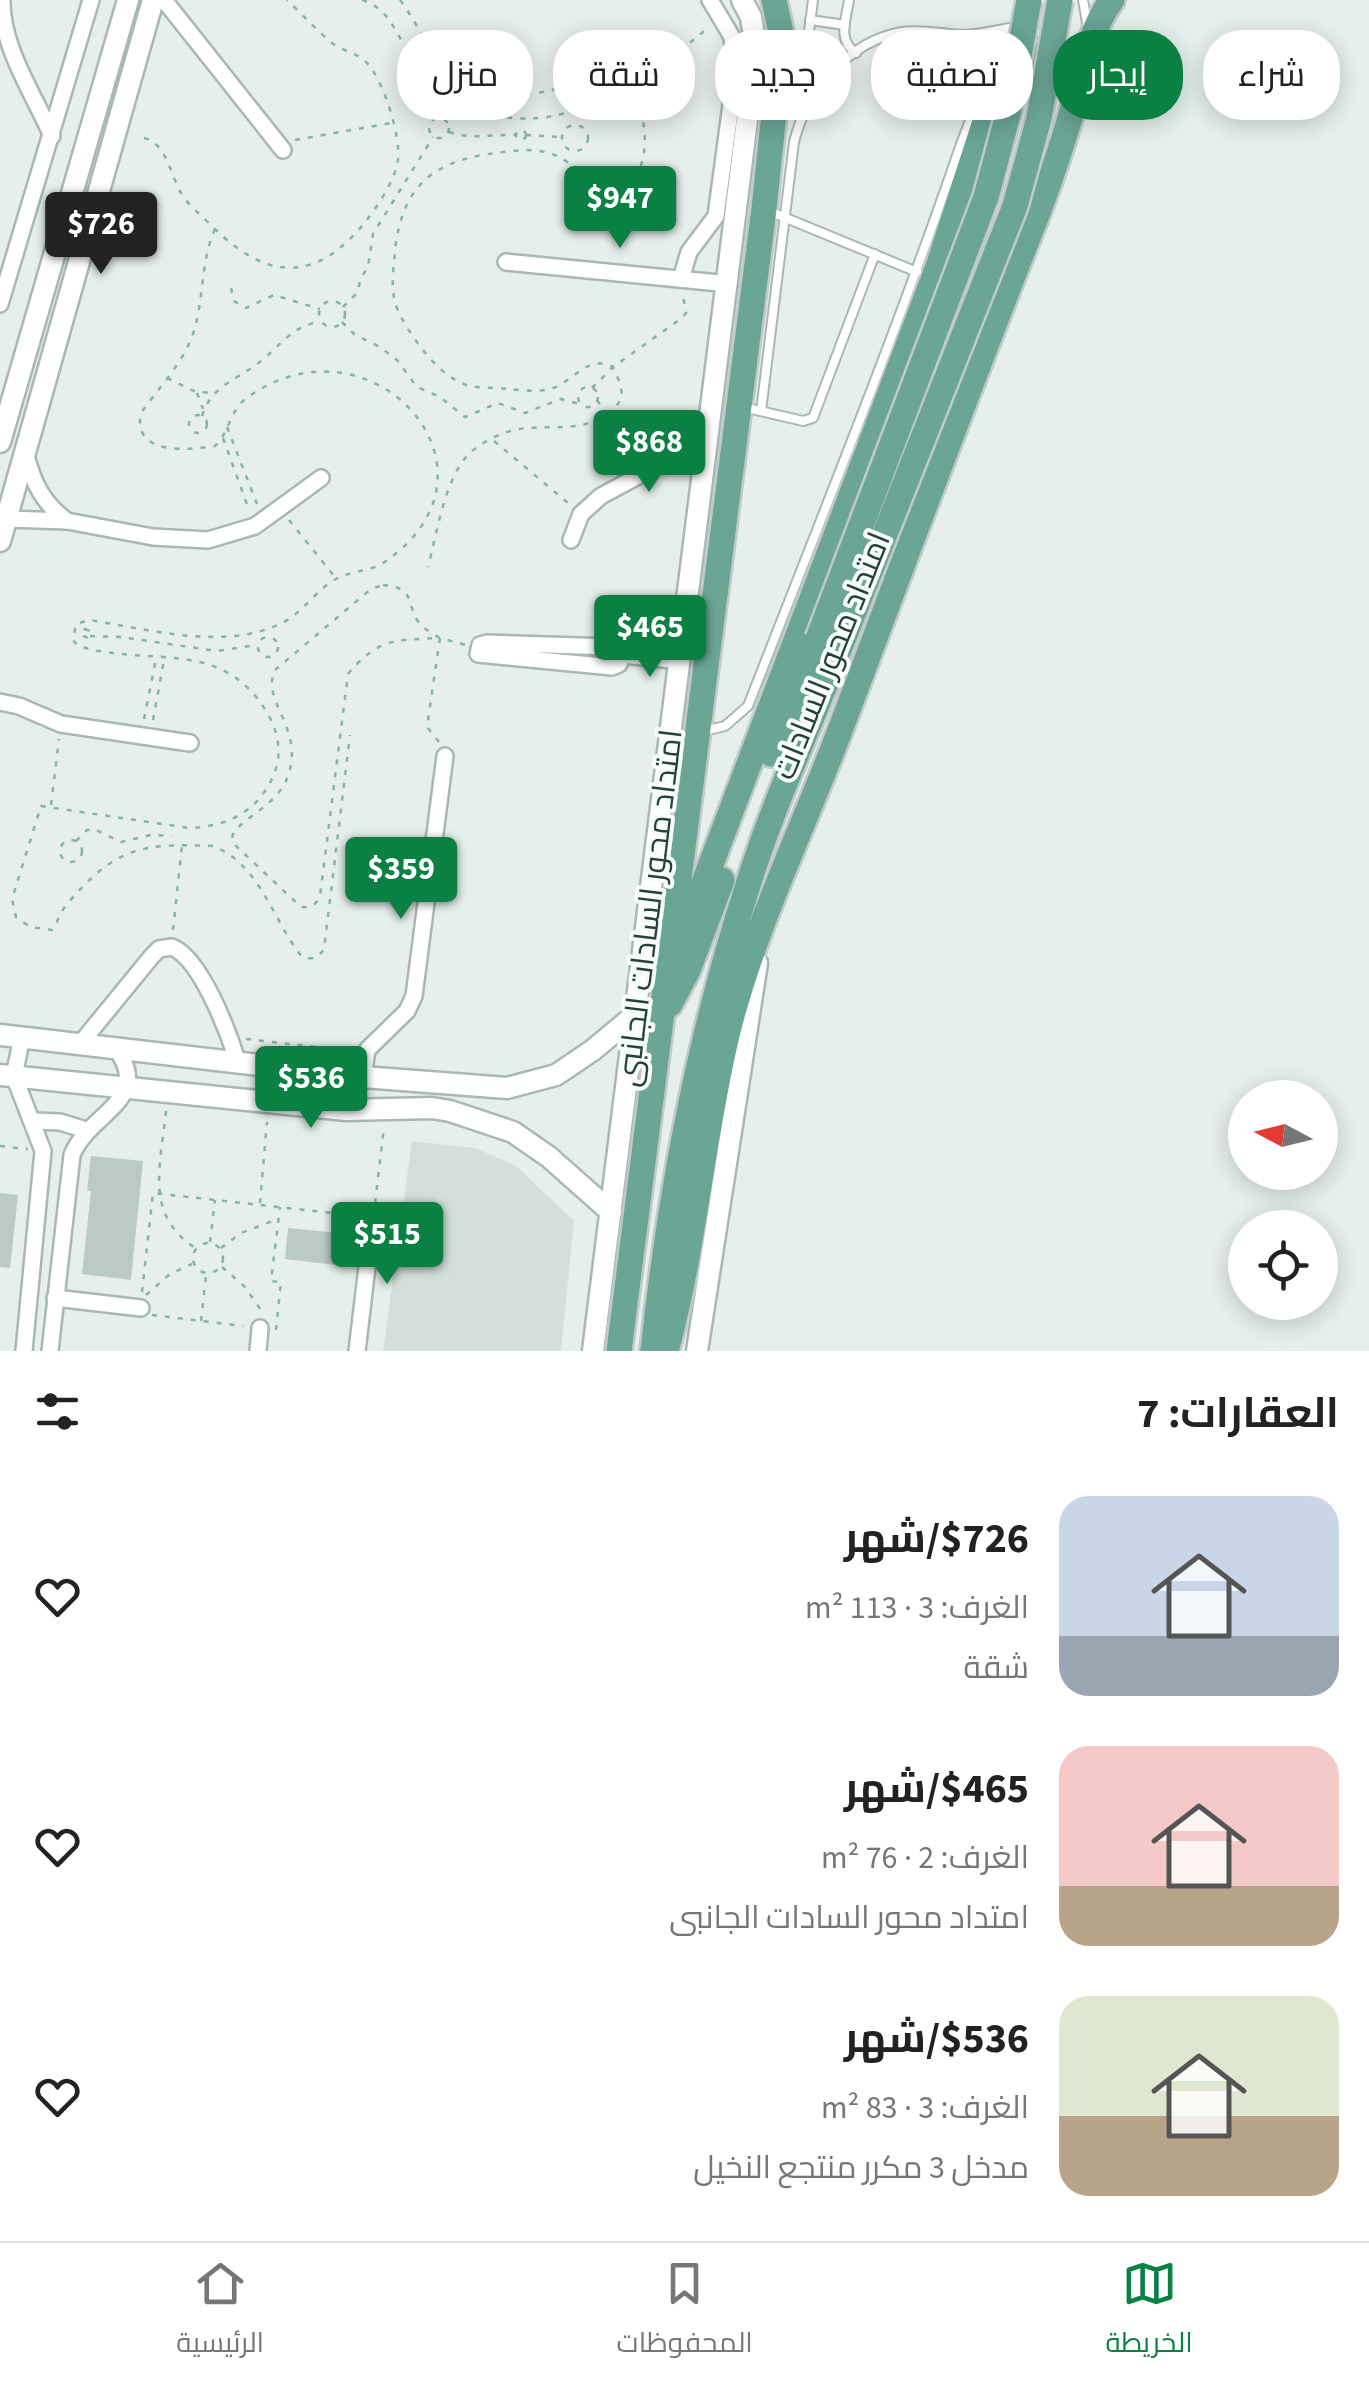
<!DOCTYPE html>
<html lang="ar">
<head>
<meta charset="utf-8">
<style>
	body { margin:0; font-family:"Source Sans 3",Cairo,sans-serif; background:#f6f6f6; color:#222; direction:rtl; height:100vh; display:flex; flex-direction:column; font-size:38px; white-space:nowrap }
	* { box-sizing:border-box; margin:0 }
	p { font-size:32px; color:#767676 }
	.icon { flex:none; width:55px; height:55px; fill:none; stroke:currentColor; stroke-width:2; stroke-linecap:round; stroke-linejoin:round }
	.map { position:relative; height:1351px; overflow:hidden; direction:ltr }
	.details { display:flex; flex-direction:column; background:#fff; flex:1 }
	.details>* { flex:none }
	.banner { position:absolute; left:30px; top:30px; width:1310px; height:90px; direction:rtl; display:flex; gap:20px }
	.needle { width:65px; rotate:277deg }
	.tools { position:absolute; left:1228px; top:1080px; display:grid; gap:20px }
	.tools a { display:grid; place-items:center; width:110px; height:110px; border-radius:50%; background:#fff; box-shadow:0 5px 25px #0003; font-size:50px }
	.price { position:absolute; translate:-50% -85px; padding:0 22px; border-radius:10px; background:#0b8043; color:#fff; font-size:32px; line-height:65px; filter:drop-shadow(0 2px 5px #0008) }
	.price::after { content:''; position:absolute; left:50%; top:60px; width:30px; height:22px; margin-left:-15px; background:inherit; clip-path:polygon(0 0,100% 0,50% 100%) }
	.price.active { background:#222; color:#fff }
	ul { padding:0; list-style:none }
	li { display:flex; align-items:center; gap:30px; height:250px; padding:0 30px }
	li span { display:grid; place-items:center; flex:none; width:280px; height:200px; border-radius:30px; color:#555 }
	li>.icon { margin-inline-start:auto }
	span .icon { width:120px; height:120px; fill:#fffc; stroke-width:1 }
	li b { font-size:42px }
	h2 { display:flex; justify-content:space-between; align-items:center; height:120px; padding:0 30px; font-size:42px }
	.pill { padding:0 35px; border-radius:40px; background:#fff; box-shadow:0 5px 25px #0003; font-size:35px; line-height:90px }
	.pill.active { background:#0b8043; color:#fff }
	.dock { display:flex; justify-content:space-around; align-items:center; height:140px; border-top:2px solid #e0e0e0; background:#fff; font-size:28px; color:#767676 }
	.dock a { display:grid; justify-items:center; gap:5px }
	.dock .active { color:#0b8043 }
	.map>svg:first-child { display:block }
	.built { fill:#d4dfda }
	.building { fill:#bbcac4 }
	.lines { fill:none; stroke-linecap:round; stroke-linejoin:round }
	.service-casing { stroke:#a8b8b2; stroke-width:12 }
	.minor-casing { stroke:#a8b8b2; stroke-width:20 }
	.tertiary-casing { stroke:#a8b8b2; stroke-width:25 }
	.primary-casing { stroke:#c2cac8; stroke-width:30 }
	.path { stroke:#86b3a5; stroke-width:2.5; stroke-dasharray:5 8; stroke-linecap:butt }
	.service { stroke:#fff; stroke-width:8 }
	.minor { stroke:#fff; stroke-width:15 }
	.tertiary { stroke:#fff; stroke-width:20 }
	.primary { stroke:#6aa596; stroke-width:25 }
	.primary-bridge-casing { stroke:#c2cac8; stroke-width:30; stroke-linecap:butt }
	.primary-bridge { stroke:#6aa596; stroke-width:25 }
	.labels { text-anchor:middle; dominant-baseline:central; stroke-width:8; stroke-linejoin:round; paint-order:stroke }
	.street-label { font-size:32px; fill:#24423a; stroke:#f7fbf9 }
</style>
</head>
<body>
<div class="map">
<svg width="1369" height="1351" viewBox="0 0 1369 1351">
	<rect width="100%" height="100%" fill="#e6efeb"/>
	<polygon class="built" points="412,1141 475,1148 516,1166 574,1221 561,1351 383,1351"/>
	<g class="building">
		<polygon points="91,1156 143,1161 131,1280 82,1274 91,1191 87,1191"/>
		<polygon points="0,1193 18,1195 10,1268 0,1267"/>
		<polygon points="288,1228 338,1233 335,1265 285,1259"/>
	</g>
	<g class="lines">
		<defs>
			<g id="service">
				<path d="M 849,0 C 846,20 837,40 856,53"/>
				<polyline points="1083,0 1088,28"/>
				<polyline points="810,20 845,25"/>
				<polyline points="1030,29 1056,40 1082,61"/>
				<polyline points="786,39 819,55 845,61"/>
				<polyline points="808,103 805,63 813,0"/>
				<polyline points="769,211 917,272"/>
				<polyline points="743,407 803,421 813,418 875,254"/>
				<path d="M 761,411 L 794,142 C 806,93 848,41 902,32 C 921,29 944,34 963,35 C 981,35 999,29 1017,27"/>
				<path d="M 704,731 L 725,726 L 748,706 C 821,519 896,334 961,144 C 970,119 1000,52 998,30"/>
			</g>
			<g id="minor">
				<path d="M 2,0 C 1,46 34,95 52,136"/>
				<polyline points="164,0 283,150"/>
				<polyline points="506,262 729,284"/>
				<polyline points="681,279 689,252 716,216 735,75 732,37 710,0"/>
				<polyline points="0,304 91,0"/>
				<path d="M 26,455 C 33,483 43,503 67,521"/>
				<polyline points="6,519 67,521 153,537 208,540 255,526 321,478"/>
				<polyline points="571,540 581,514 601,496 709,438"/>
				<polygon points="487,643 612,647 622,655 619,664 612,667 478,654 480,645"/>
				<polyline points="622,655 682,661"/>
				<polyline points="0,702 19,706 61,724 190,743"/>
				<polyline points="22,1037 14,1076 43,1151 24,1351"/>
				<path d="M 80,1044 L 152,956 L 159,949 L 172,947 C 201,959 228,1031 237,1060"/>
				<polyline points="363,1077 367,1050 407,1011 414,996 445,756"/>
				<polyline points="34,1121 60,1122 86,1130"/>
				<polyline points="55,1298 141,1308"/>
				<path d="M 50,1351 L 72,1155 C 89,1112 156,1100 114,1046"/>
				<polyline points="258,1351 260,1328"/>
				<polyline points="357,1351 373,1217"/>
			</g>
			<g id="tertiary">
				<polyline points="0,442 128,0"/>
				<polyline points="0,541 153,0"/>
				<polyline points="0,1035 363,1077 507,1088 556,1075 593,1050 636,1014"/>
				<polyline points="0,1075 346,1110 432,1108 450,1111 513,1132 549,1157 611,1212"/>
				<polyline points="593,1351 756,48 751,17 742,0"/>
				<polyline points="697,1351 757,963"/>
			</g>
			<g id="primary">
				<polyline points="771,754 818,639"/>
				<path d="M 678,939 L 700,893 L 939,264 L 1000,75 C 1014,53 1045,50 1063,70 C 1070,79 1072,90 1075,100"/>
				<polyline points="670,1004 688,970 722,880"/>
				<polyline points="619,1351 764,209 782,37 774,0"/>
				<path d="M 653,1351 C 670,1191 699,1035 749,882 C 773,805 808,730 837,655"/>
				<path d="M 666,1351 C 695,1246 702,1137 728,1031 C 754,928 801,833 839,733 C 905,559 970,383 1039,210 C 1052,175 1064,140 1074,104 C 1085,68 1089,30 1112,0"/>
			</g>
		</defs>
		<use href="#service" class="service-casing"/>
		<use href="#minor" class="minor-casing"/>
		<use href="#tertiary" class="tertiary-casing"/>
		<use href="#primary" class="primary-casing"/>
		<g class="path">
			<path d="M 362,0 C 388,8 394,30 408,51 C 419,69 438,90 456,102 C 479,116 512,120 539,118 C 566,116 581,104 608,110 L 709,27"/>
			<path d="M 400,0 C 414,18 424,42 439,59 C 490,117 543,90 605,78 C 642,83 651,136 641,165 C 627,206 581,169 559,157 C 546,150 528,149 514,151 C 444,157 403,175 395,251 C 393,275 389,295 401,317 C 415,342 441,379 470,386 C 482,388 496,388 508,389 C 523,390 539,393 553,388 C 575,380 588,354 613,367 C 622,387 628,398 609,413 C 579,434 552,424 519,429 C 504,431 482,442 471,452 C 445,475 437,534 428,567"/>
			<circle cx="439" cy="128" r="10"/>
			<polyline points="445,118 454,104"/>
			<circle cx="575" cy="138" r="13"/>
			<circle cx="521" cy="135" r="5"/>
			<path d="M 449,132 C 470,140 493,134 516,135"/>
			<polyline points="526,135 561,137"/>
			<path d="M 144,138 C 167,144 170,174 181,193 C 188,205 202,216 212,226 C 267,282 317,283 366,221 C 378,205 395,181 398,160 C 401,137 383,77 365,61 C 355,52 342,51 332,43 C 316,30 302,14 287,0"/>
			<polyline points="295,140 391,123"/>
			<path d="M 215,229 C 199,265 205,304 191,339 C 181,365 157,390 141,413 C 132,456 188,450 215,446 C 230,432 229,410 248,397 C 372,309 517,470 386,561 C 371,572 352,570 336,579 C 317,589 304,611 284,622 C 226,652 149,629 89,620 L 76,624 L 73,640 L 78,646 C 152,668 224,636 269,716 C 282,741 282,764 267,788 C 250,816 221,827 189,828 L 41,806 L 12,899 L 16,917 L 30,927 L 52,930 C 58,922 60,912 67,904 C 116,847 141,843 213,846 C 260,864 273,921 302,957 C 313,960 318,958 324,949 L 350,735"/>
			<polyline points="231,288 234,301 246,308 274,295 320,309"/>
			<circle cx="332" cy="314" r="13"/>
			<polyline points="343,307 357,293 361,278 368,267 373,234 433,137"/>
			<polyline points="342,322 354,334 380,347 397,360 417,387 440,397 465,417 498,403 525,413 561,399 583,405"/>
			<polyline points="167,378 196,392 216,393"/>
			<circle cx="588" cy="397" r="10"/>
			<polyline points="592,388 613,367 682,318 686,313 683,295"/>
			<polyline points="197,393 203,409"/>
			<polyline points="597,400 606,413"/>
			<circle cx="198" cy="424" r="9"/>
			<path d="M 202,416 C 211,385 239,379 261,361 C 281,345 294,324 321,322"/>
			<polyline points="227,427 257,504"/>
			<polyline points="223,438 249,510"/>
			<polyline points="494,441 568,503"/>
			<polyline points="289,520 334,576"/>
			<path d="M 383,585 C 417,588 405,603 419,623 C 424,629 433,634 440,638 C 395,640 378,638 348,674 L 320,896 C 316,905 311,908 301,907 L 235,845 L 232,838 C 235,820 277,808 288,776 C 305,728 260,701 275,670 L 371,589 Z"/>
			<polygon points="85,629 90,631 88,638 81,635"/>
			<polyline points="90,636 121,637 217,651 257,645"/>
			<circle cx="268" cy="647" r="10"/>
			<polyline points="144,719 156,659"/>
			<polyline points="153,720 164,660"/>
			<polyline points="439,742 427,727 440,638 466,645"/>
			<polyline points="51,805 59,739"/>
			<circle cx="71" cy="851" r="11"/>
			<polyline points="76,841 87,830 94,829 121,842 151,835 172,836"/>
			<polyline points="173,930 182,845"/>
			<polyline points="246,1039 352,1051"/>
			<path d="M 166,1111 C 161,1164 143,1216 197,1249"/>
			<polyline points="0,1146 28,1149"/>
			<polyline points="260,1203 267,1122"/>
			<polyline points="375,1203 384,1127"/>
			<polyline points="210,1242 215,1200"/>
			<circle cx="208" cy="1258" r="15"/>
			<polyline points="221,1248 241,1233 275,1220"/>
			<polyline points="222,1267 245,1287 263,1313"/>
			<polyline points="142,1292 153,1193 359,1216"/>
			<polyline points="146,1295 170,1274 192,1264"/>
			<polyline points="152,1315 243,1326"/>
			<polyline points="201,1321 206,1275"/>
			<polyline points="276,1330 281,1282 271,1281 280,1207"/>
		</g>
		<use href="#service" class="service"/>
		<use href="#minor" class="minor"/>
		<use href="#tertiary" class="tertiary"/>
		<use href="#primary" class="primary"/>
		<defs>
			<g id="primary-bridge">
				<polyline points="818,639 986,197 1009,111 1029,0"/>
				<polyline points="837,655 1015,206 1039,118 1060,0"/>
			</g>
		</defs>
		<use href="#primary-bridge" class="primary-bridge-casing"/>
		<use href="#primary-bridge" class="primary-bridge"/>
	</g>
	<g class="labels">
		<g class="street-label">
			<text transform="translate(832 656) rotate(-68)">امتداد محور السادات</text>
			<text transform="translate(650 908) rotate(-83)">امتداد محور السادات الجانبى</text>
		</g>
	</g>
</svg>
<div class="tools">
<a><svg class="needle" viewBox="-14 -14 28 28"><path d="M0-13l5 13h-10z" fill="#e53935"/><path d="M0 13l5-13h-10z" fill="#767676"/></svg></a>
<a><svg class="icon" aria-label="locate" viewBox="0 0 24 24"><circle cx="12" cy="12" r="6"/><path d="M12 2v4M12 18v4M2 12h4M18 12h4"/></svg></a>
</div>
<b class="price" style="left:620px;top:251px">$947</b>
<b class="price active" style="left:101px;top:277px">$726</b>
<b class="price" style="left:649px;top:495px">$868</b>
<b class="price" style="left:650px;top:680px">$465</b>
<b class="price" style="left:401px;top:922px">$359</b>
<b class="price" style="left:311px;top:1131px">$536</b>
<b class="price" style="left:387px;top:1287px">$515</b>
<div class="banner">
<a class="pill">شراء</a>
<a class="pill active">إيجار</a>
<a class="pill">تصفية</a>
<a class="pill">جديد</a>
<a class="pill">شقة</a>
<a class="pill">منزل</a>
</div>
</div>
<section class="details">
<h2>العقارات: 7<svg class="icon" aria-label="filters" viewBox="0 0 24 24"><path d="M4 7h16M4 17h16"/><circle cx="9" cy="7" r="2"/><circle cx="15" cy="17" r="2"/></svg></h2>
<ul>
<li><span style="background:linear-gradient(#c9d6e8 70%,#9aa5b1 0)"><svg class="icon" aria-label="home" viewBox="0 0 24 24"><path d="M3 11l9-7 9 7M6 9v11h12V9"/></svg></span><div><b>$726/شهر</b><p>الغرف: 3 · 113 m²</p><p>شقة</p></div><svg class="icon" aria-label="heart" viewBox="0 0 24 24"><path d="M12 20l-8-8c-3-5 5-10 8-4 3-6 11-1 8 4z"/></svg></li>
<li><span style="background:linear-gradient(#f6c9c9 70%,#b9a48a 0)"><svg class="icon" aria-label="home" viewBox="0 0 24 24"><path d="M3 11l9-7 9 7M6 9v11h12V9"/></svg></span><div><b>$465/شهر</b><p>الغرف: 2 · 76 m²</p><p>امتداد محور السادات الجانبى</p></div><svg class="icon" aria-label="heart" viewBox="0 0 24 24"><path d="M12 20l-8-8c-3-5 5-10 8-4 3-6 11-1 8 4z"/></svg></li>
<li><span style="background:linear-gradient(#dfe7d0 60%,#b9a48a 0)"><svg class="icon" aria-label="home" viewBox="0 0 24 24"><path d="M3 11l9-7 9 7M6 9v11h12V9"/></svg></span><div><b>$536/شهر</b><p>الغرف: 3 · 83 m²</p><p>مدخل 3 مكرر منتجع النخيل</p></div><svg class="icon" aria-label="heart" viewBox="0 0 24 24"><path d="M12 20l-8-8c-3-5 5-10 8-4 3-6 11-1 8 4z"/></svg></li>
</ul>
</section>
<nav class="dock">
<a class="active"><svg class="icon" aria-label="map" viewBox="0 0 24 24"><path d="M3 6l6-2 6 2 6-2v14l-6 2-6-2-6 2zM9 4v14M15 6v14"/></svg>الخريطة</a>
<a><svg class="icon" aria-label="saved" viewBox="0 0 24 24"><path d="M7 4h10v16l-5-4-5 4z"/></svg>المحفوظات</a>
<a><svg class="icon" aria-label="home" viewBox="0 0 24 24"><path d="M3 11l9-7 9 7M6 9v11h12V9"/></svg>الرئيسية</a>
</nav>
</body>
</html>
